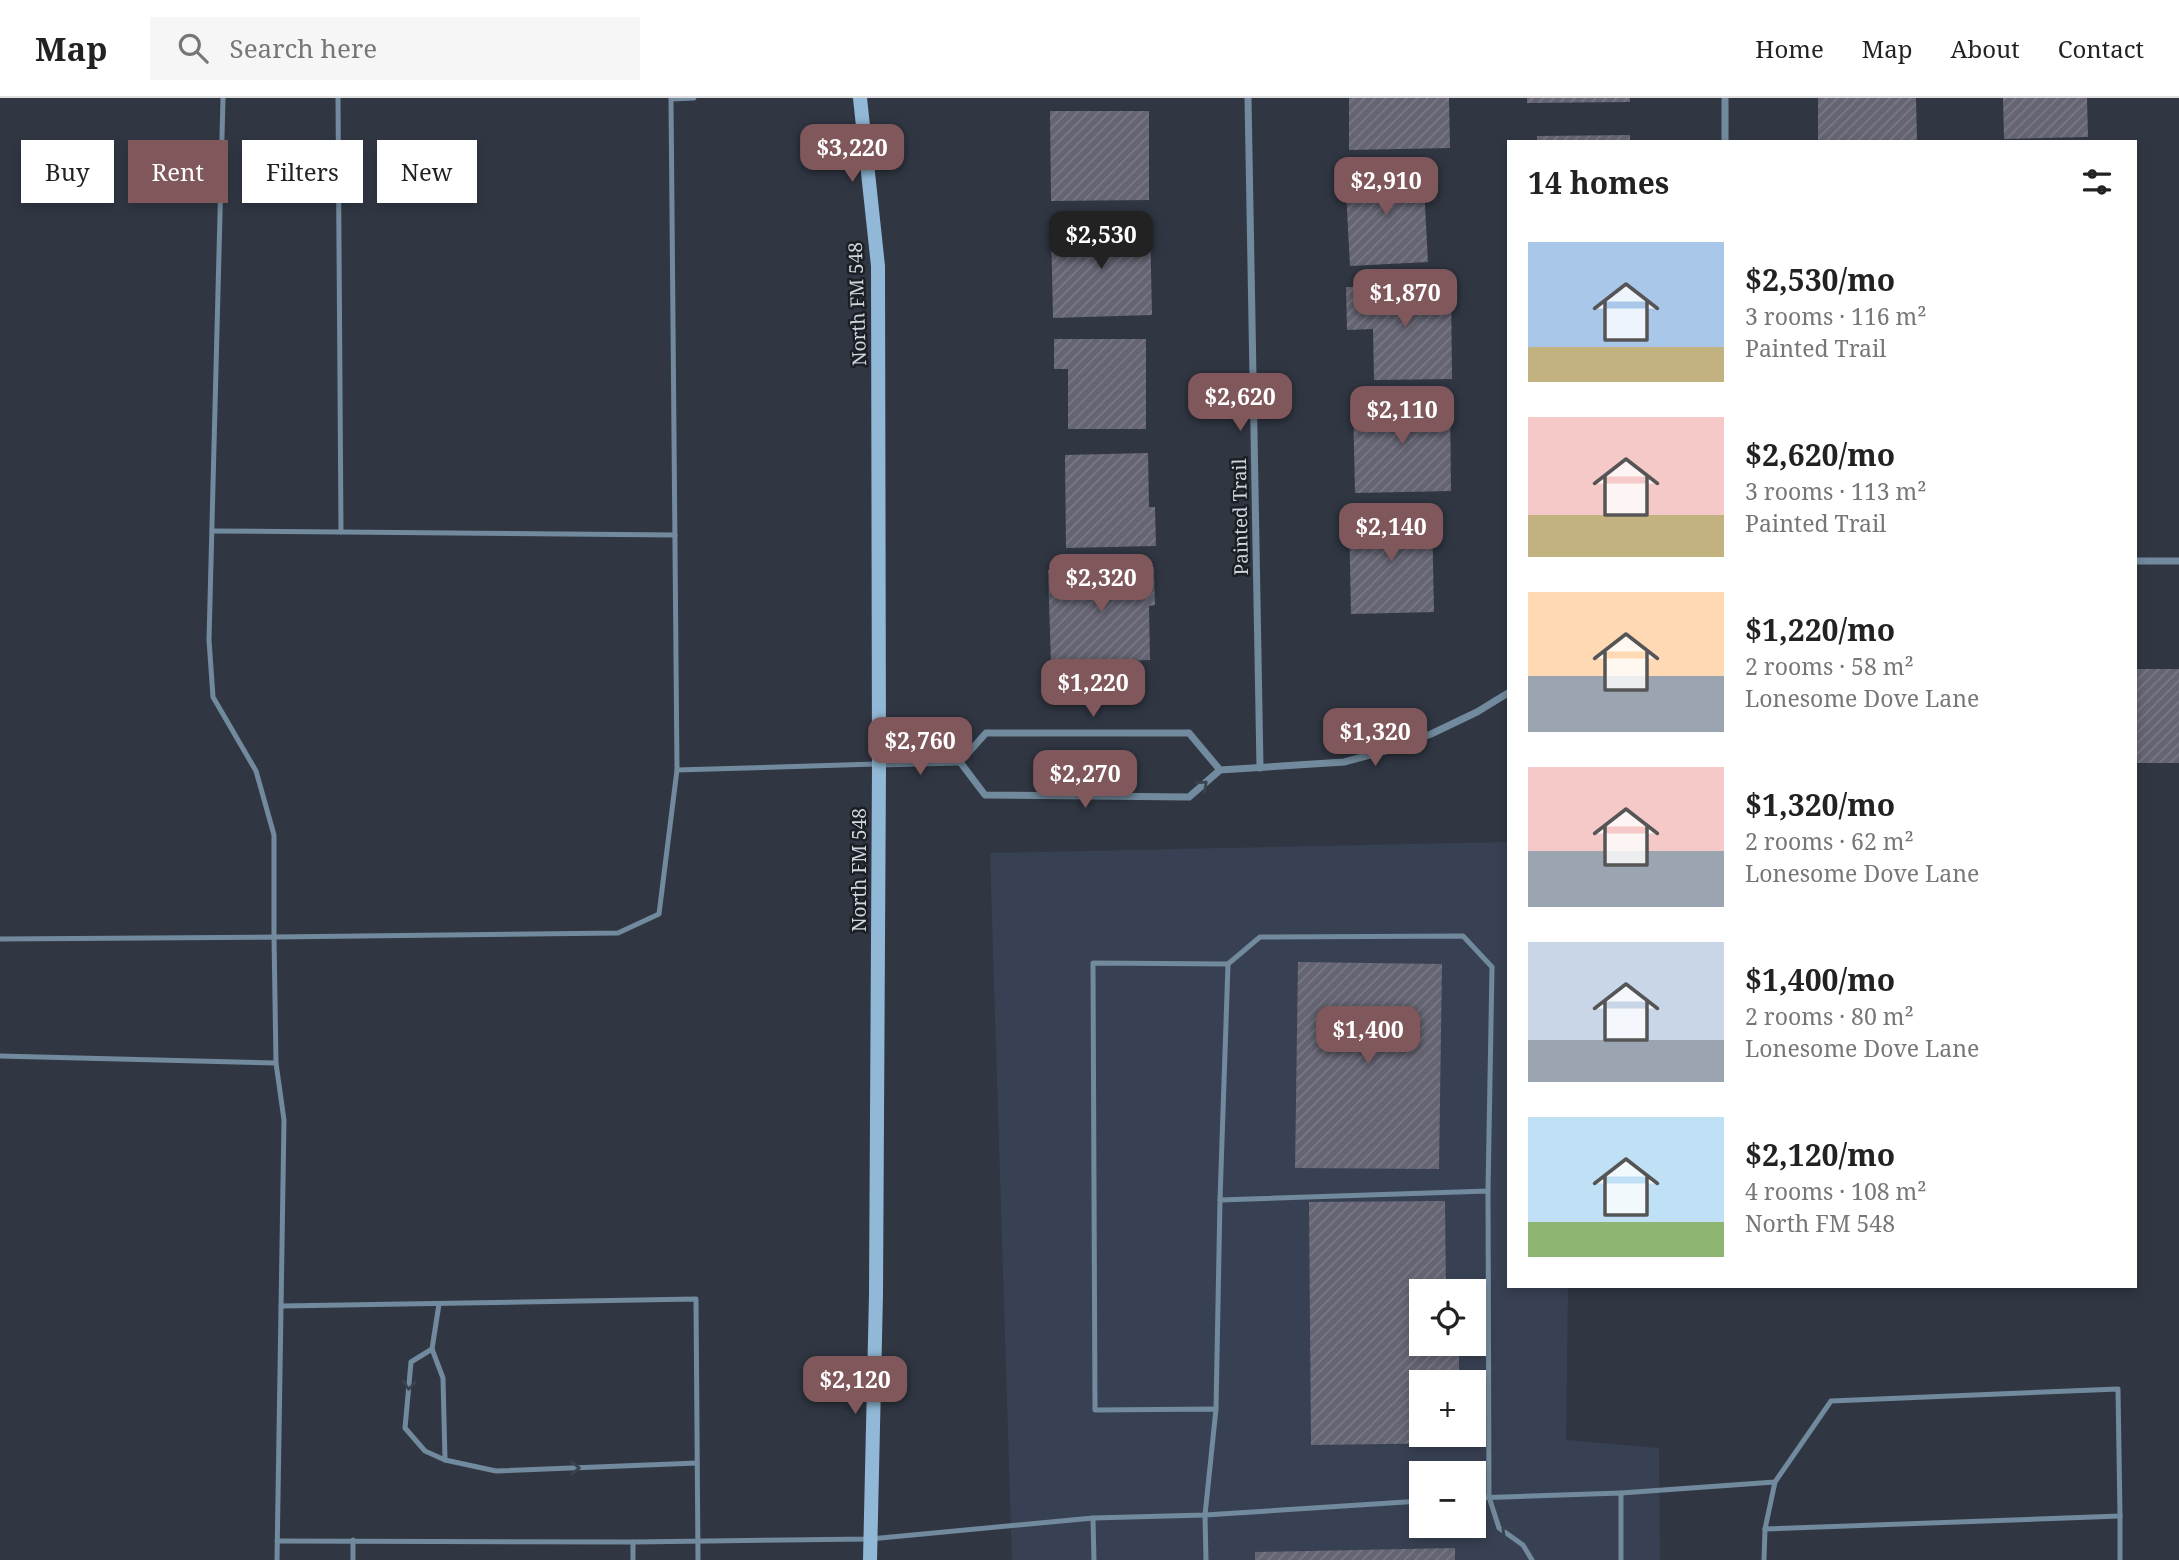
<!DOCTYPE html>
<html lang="en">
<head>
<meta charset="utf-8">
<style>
	body { margin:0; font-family:"Noto Serif",serif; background:#f6f6f6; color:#222; height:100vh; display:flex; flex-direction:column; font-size:26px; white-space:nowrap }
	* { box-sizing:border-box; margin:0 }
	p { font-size:23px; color:#767676 }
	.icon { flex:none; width:38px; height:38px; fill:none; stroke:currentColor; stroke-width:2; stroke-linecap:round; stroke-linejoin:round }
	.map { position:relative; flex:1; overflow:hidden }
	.details { position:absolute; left:1507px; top:42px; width:630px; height:1148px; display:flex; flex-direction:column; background:#fff; border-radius:0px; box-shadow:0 4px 10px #0003 }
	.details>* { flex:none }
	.guide { position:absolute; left:21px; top:42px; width:665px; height:63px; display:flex; gap:14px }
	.tools { position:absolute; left:1409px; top:1181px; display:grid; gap:14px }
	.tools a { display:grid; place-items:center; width:77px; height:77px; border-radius:0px; background:#fff; box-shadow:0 4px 10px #0003; font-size:35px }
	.price { position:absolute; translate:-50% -60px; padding:0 16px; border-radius:14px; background:#80585b; color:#fff; font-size:23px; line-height:46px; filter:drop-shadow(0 2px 4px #0008) }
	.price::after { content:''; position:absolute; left:50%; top:42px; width:21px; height:16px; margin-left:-10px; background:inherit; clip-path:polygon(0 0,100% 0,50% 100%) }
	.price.current { background:#222; color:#fff }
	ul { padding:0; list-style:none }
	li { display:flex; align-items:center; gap:21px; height:175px; padding:0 21px }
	li span { display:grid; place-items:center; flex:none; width:196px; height:140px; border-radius:0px; color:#555 }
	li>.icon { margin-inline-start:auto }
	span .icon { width:84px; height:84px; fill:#fffc; stroke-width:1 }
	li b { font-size:30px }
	h2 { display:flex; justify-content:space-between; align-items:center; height:84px; padding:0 21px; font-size:30px }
	.pill { padding:0 24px; border-radius:0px; background:#fff; box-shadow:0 4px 10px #0003; font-size:24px; line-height:63px }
	.pill.current { background:#80585b; color:#fff }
	header { display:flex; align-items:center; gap:42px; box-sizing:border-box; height:98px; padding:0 35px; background:#fff; border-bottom:2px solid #e0e0e0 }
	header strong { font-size:33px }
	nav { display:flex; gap:38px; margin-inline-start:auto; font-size:24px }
	.search { width:490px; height:63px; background:#f6f6f6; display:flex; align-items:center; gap:18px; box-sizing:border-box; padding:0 24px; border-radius:0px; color:#767676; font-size:26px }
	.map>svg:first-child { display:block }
	.built { fill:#384153; fill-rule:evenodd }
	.building { fill:url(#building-hatch) }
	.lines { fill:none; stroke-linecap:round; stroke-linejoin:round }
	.lane { stroke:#728a9d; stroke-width:5 }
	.street { stroke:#728a9d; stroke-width:7 }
	.secondary { stroke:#91b9d7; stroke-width:14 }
	.oneway { stroke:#39444e }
	.labels { text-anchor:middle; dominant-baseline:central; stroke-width:5; stroke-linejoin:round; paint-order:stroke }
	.street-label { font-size:19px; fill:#d1d6de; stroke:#1b1e24 }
</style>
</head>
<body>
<header>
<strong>Map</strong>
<div class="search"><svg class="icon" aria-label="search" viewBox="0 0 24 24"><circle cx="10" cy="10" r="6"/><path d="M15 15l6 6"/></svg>Search here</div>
<nav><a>Home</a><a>Map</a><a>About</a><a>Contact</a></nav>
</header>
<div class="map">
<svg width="2179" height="1462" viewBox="0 0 2179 1462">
	<defs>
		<pattern id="building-hatch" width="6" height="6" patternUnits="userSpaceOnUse" patternTransform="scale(1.75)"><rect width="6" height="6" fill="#646473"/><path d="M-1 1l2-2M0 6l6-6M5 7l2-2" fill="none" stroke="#797986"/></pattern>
	</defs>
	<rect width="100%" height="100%" fill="#303743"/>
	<path class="built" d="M 1508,744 L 1508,1188 L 1568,1188 L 1566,1342 L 1659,1350 L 1660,1462 L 1012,1462 L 990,755 ZM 1421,1194 L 1474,1194 L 1474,1246 L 1421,1246 ZM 1421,1284 L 1474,1284 L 1474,1337 L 1421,1337 ZM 1421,1376 L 1474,1376 L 1474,1428 L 1421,1428 Z"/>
	<g class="building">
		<polygon points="1349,0 1449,0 1450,50 1349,52"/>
		<polygon points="1527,0 1630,0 1630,4 1527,5"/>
		<polygon points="1818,0 1916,0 1917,43 1818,44"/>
		<polygon points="2003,0 2087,0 2088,39 2004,41"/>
		<polygon points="1050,13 1149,13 1149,102 1051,103"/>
		<polygon points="1630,37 1630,44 1537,44 1537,38"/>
		<polygon points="1423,70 1428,164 1350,168 1345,74"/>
		<polygon points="1150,126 1152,217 1053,220 1051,128"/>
		<polygon points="1451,187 1452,281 1374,282 1373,231 1347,232 1346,189"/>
		<polygon points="1054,241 1146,241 1146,331 1068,331 1068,271 1054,271"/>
		<polygon points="1450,302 1451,393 1355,395 1353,304"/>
		<polygon points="1148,355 1149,409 1155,409 1156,448 1066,450 1065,357"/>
		<polygon points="1432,415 1434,514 1351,516 1349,416"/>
		<polygon points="1154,469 1155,507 1149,508 1150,562 1051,565 1048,472"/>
		<polygon points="2136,571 2179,571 2179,665 2137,665"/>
		<polygon points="1298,864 1442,866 1439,1071 1295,1070"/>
		<polygon points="1445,1103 1446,1194 1421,1194 1421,1246 1459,1246 1459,1284 1421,1284 1421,1337 1460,1337 1460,1345 1311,1347 1309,1104"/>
		<polygon points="1455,1450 1455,1462 1255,1462 1255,1454"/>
	</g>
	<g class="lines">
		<g class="lane">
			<polyline points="223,0 209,542 213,599 256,673 274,737 274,839 618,835 659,816 677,672"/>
			<polyline points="694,0 671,1 677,672 876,666"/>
			<polyline points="213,433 341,434 338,0"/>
			<polyline points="341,434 675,437"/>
			<polyline points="0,841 274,839 276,965 284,1022 277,1462"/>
			<polyline points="0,958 276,965"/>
			<polyline points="1220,1102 1488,1093 1489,1399 1499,1430 1523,1447 1532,1462"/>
			<polyline points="439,1206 432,1251 411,1264 405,1330 425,1353 445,1362 496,1373 697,1365"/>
			<polyline points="281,1208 696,1201 698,1462"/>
			<polyline points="432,1251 443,1280 445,1362"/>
			<polyline points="1216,1311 1220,1102 1228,866"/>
			<polyline points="1621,1395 1775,1384 1765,1431 2120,1418 2118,1291 1831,1303 1775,1384"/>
			<polyline points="1474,1400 1621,1395 1621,1462"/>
			<polyline points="2120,1418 2120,1462"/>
			<polyline points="1093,1420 1094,1462"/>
			<polyline points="353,1442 353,1462"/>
			<polyline points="277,1443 633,1444 870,1441 1093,1420 1205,1417 1421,1403"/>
			<polyline points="633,1444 633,1462"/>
			<polyline points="1206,1462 1205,1417 1216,1311 1095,1312 1093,865 1228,866 1260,839 1463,838 1492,869 1488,1093"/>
			<polyline points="1764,1462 1765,1431"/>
		</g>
		<g class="street">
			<polyline points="1248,0 1260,670"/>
			<polyline points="1725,0 1725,44"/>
			<polyline points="2135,463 2179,463"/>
			<polyline points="960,664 985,697 1189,699 1220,672 1344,664 1385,653 1431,636 1477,614 1508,595"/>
			<polyline points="879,666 960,664 986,635 1189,635 1220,672"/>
		</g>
		<polyline class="secondary" points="860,0 878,168 879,666 876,1196 870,1462"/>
	</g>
	<defs><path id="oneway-chevron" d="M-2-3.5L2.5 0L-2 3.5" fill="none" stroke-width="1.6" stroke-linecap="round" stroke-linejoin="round" transform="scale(1.75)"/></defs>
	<g class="oneway">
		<use href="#oneway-chevron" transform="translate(1203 687) rotate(-42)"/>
		<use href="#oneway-chevron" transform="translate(409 1287) rotate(95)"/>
		<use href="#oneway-chevron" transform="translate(575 1370) rotate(-2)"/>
		<use href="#oneway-chevron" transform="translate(1506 1433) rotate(-137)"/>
	</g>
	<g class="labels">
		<g class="street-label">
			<text transform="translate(857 206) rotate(-92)">North FM 548</text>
			<text transform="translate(1240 419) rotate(-91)">Painted Trail</text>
			<text transform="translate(859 772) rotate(-90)">North FM 548</text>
		</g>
	</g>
</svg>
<div class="tools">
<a><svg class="icon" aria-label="locate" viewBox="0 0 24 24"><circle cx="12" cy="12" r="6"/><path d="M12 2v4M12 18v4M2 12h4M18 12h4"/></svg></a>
<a>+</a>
<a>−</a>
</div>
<b class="price" style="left:852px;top:86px">$3,220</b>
<b class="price" style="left:1386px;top:119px">$2,910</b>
<b class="price current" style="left:1101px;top:173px">$2,530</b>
<b class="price" style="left:1405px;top:231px">$1,870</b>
<b class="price" style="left:1240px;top:335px">$2,620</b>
<b class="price" style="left:1402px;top:348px">$2,110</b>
<b class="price" style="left:1391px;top:465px">$2,140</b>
<b class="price" style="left:1101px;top:516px">$2,320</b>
<b class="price" style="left:1093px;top:621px">$1,220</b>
<b class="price" style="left:1375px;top:670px">$1,320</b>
<b class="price" style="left:920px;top:679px">$2,760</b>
<b class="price" style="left:1085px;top:712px">$2,270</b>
<b class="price" style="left:1368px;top:968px">$1,400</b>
<b class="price" style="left:855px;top:1318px">$2,120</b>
<div class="guide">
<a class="pill">Buy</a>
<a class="pill current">Rent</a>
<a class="pill">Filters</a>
<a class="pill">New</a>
</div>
<section class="details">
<h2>14 homes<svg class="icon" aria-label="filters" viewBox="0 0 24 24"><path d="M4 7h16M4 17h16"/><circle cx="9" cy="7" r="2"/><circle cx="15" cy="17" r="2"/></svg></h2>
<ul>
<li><span style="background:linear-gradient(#a9c7e8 75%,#c2b280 0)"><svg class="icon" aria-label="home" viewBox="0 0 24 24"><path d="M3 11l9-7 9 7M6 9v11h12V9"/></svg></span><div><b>$2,530/mo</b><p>3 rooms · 116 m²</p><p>Painted Trail</p></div></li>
<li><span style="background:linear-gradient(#f6c9c9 70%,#c2b280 0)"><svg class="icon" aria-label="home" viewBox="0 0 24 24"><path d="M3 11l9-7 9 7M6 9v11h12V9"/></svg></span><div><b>$2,620/mo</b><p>3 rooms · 113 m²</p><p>Painted Trail</p></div></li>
<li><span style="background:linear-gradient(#ffd9b3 60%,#9aa5b1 0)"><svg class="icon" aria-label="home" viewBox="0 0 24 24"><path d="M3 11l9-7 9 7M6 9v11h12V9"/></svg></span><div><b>$1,220/mo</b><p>2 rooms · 58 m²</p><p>Lonesome Dove Lane</p></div></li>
<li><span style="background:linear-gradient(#f6c9c9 60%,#9aa5b1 0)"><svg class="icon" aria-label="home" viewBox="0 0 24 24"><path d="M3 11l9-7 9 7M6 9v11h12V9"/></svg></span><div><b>$1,320/mo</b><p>2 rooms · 62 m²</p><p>Lonesome Dove Lane</p></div></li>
<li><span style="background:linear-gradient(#c9d6e8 70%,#9aa5b1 0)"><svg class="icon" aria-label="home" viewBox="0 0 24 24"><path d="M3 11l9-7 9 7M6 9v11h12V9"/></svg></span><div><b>$1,400/mo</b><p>2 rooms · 80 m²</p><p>Lonesome Dove Lane</p></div></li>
<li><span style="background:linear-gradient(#bfe0f5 75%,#8fb573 0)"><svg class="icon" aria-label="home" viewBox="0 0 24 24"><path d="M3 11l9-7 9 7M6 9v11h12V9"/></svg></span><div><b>$2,120/mo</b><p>4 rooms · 108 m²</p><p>North FM 548</p></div></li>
</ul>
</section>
</div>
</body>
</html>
